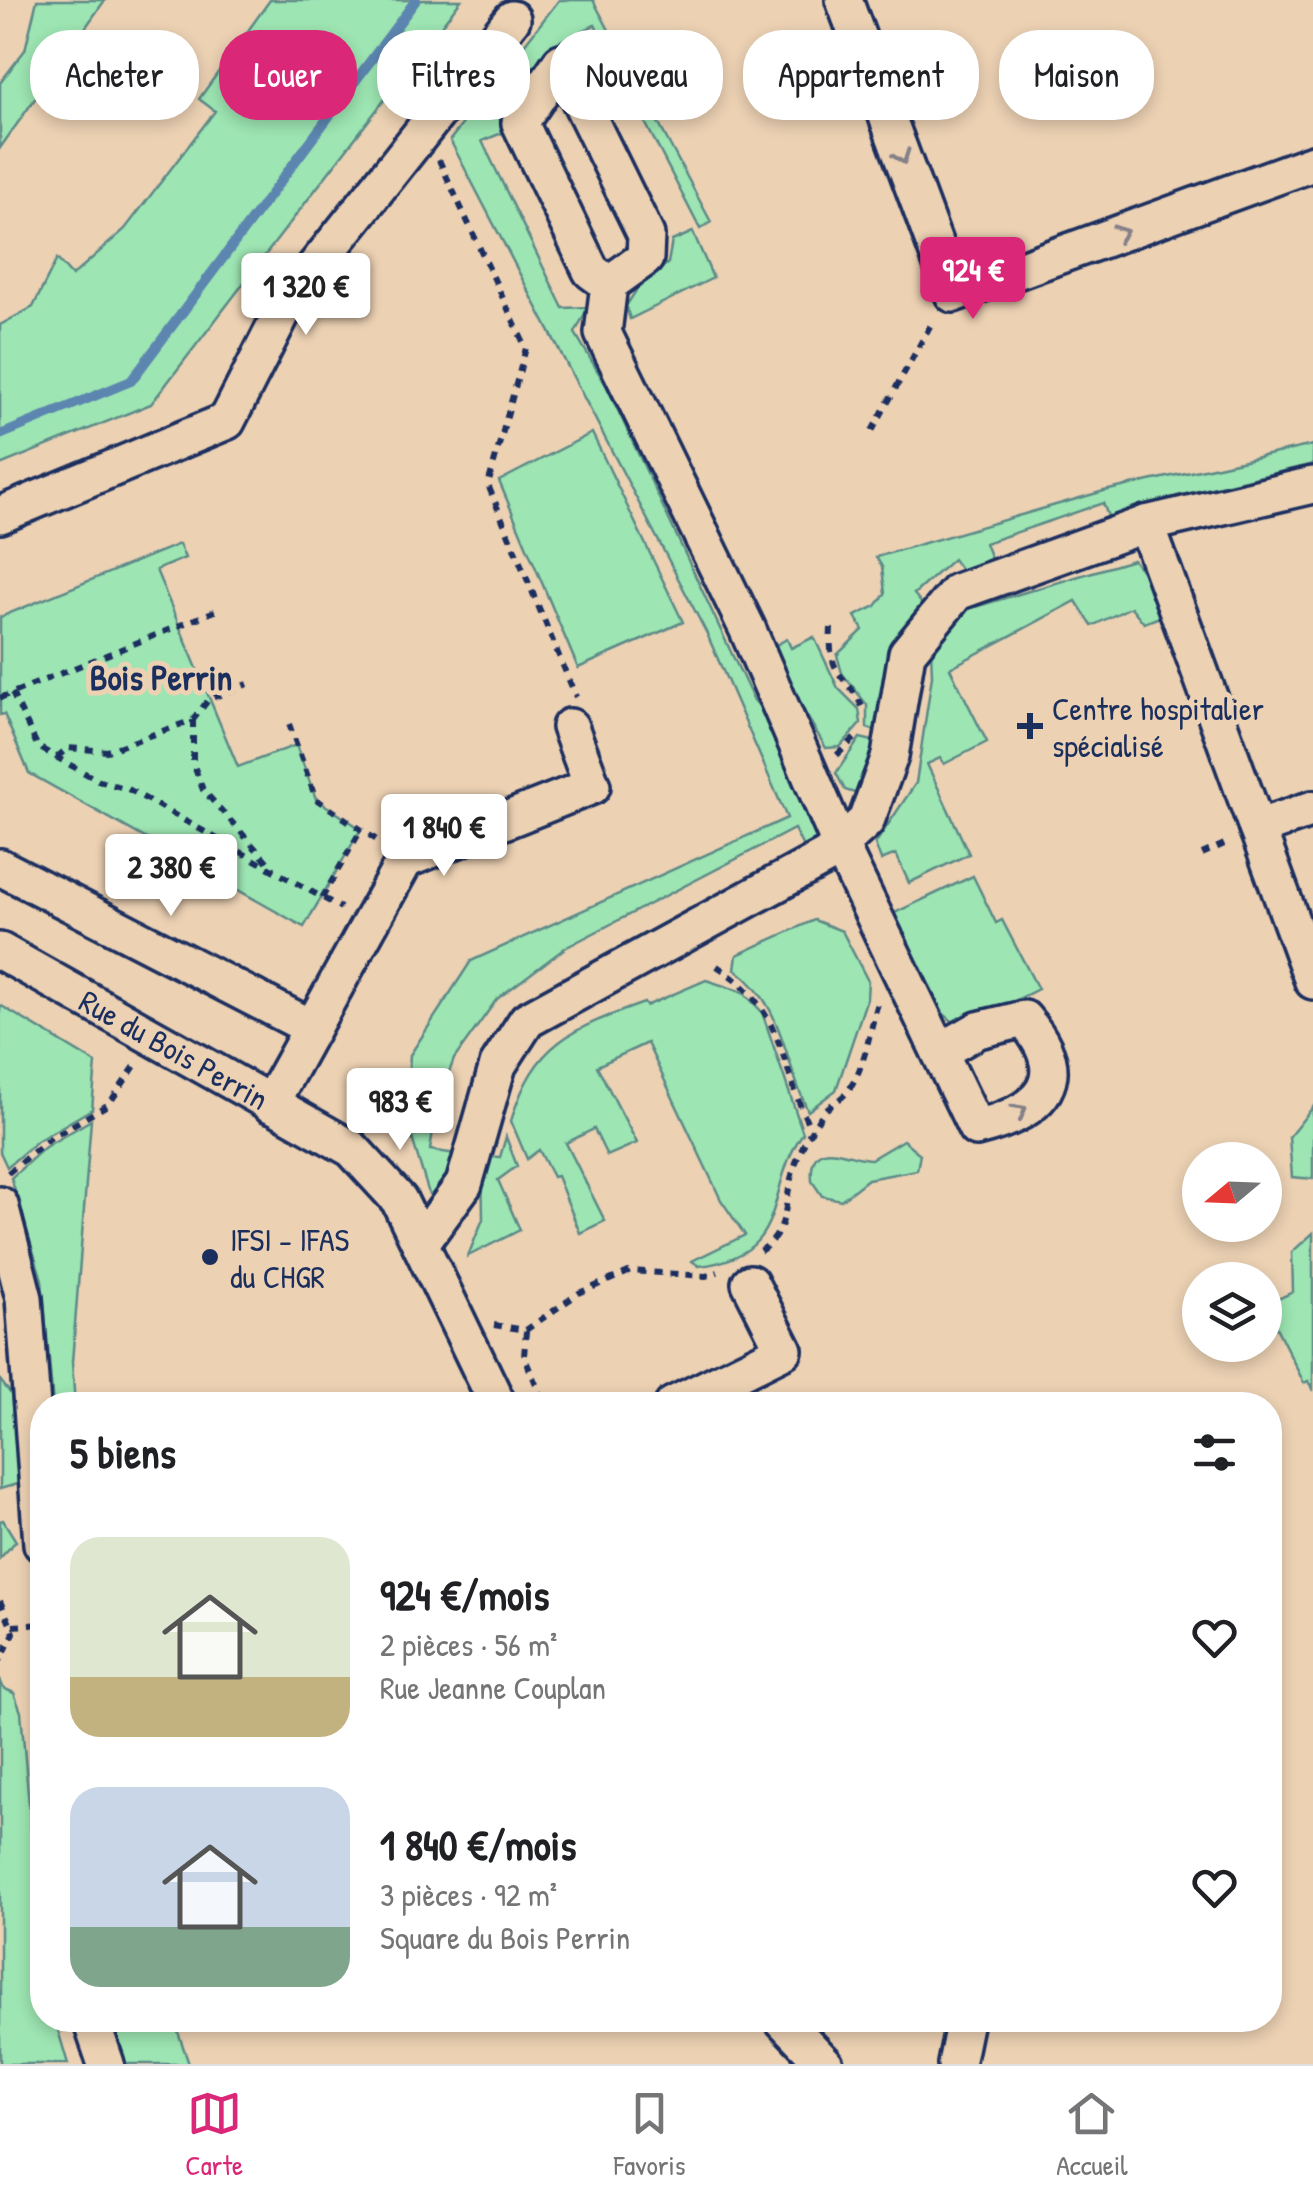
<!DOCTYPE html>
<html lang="fr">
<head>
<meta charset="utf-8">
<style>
	body { margin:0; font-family:"Patrick Hand",sans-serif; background:#f6f6f6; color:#202124; height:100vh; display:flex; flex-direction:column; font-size:38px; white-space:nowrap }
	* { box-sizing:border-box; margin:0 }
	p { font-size:32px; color:#757577 }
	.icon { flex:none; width:55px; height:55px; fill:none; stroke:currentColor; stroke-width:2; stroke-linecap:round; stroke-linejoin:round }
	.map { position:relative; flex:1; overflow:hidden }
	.details { position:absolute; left:30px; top:1392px; width:1252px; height:640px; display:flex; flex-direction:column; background:#fff; border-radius:40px; box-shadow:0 5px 15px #0003 }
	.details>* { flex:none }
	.top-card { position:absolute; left:30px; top:30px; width:1255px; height:90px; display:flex; gap:20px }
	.needle { width:65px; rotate:251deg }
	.controls { position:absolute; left:1182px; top:1142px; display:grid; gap:20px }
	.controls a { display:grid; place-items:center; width:100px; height:100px; border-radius:50%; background:#fff; box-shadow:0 5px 15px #0003; font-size:50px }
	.price { position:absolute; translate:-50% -85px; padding:0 22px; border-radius:10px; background:#fff; color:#222; font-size:32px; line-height:65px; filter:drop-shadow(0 2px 5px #0008) }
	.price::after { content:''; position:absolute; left:50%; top:60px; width:30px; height:22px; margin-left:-15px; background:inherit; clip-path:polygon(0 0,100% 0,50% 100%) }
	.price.current { background:#db2777; color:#fff }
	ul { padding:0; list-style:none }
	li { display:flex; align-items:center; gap:30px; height:250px; padding:0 40px }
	li span { display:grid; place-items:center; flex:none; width:280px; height:200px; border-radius:30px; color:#555 }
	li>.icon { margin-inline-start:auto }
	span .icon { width:120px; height:120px; fill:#fffc; stroke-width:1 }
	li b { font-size:42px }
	h2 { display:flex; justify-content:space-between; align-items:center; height:120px; padding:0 40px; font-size:42px }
	.pill { padding:0 35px; border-radius:40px; background:#fff; box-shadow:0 5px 15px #0003; font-size:35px; line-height:90px }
	.pill.current { background:#db2777; color:#fff }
	.tabs { display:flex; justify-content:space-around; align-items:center; height:140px; border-top:2px solid #e0e0e0; background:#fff; font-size:28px; color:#757577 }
	.tabs a { display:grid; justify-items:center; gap:5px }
	.tabs .current { color:#db2777 }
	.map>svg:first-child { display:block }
	.green { fill:#9de5b2; stroke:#5c8a88; stroke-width:2.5 }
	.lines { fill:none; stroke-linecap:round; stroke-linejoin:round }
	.stream { stroke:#5c86b0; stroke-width:10 }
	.minor-casing { stroke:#1b2f5e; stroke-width:42 }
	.path { stroke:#1b2f5e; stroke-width:6; stroke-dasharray:8 8; stroke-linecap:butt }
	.minor { stroke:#ecd1b3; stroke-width:35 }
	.oneway { stroke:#848088 }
	.poi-dot { fill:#1b2f5e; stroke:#ecd1b3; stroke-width:4 }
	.labels { text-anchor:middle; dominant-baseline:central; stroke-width:10; stroke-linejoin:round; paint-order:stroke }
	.poi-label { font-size:32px; fill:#1b2f5e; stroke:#ecd1b3; text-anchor:start }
	.street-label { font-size:32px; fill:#1b2f5e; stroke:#ecd1b3 }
	.neighbourhood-label { font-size:35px; font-weight:bold; fill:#1b2f5e; stroke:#ecd1b3 }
</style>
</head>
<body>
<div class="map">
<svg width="1313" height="2064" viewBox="0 0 1313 2064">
	<rect width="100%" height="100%" fill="#ecd1b3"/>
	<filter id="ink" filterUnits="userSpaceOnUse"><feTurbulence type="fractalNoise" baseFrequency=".01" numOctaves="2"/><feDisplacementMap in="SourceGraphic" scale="20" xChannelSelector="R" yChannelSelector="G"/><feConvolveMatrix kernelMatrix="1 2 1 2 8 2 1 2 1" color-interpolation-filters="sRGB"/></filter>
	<g filter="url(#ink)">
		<g class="green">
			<polygon points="37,0 105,0 0,148 0,83 25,50"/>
			<polygon points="270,0 461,0 151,404 0,465 0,325 33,307 57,259 72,276 125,229 215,111 199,99"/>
			<polygon points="559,0 593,0 711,222 700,229 595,25 556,43 504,120 507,131 482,141 563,308 588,307 575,333 606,385 753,699 770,718 819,837 805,851 794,829 565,948 497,999 454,1059 437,1105 430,1150 456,1154 437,1202 429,1194 406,1118 410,1055 471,961 787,818 707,634 450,140"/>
			<polygon points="693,232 713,278 630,319 626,306 639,286 668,263 672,241"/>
			<polygon points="592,433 683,622 578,668 499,481"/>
			<polygon points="1313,445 1313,464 1177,496 1109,519 1103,503 985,543 995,569 969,581 953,559 914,594 930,614 882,733 867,728 867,705 842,673 837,655 863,630 855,616 876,606 885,594 882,567 876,557 1104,491"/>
			<polygon points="179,544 185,558 156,570 238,767 296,745 316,799 361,829 304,927 29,773 4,714 0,715 0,617"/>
			<polygon points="1133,560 1167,602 1160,617 1144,623 1131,607 1092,626 1076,601 950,668 987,742 944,764 940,758 927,764 969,854 909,883 896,854 881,860 875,844 916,783 932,676 931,648 965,610"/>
			<polygon points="814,637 838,688 859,709 861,723 840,747 826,748 767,650 787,639 791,648"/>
			<polygon points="860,738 881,743 861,795 845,790 836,773"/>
			<polygon points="973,876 996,923 1002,920 1038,989 971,1023 956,1024 935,1007 890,915"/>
			<path d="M 814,920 L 842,931 L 868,981 L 867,998 L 836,1090 L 808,1111 C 783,1059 784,1005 735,969 L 737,955 Z"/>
			<path d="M 706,980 L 743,992 L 762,1012 L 803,1133 C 763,1189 793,1255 699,1266 L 692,1261 L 745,1235 L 721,1200 L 647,1043 L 597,1066 L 637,1143 L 607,1156 L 594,1129 L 566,1143 L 605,1221 L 580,1233 L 557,1176 L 553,1177 L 539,1150 L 527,1159 L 511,1121 C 534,1043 571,1029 644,1003 L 646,1006 Z"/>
			<polygon points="0,1005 96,1063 92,1109 37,1141 7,1167 0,1152"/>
			<polygon points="1313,1107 1313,1179 1292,1177 1289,1137"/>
			<polygon points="91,1120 72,1362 75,1405 53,1405 42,1280 11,1178 45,1147"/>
			<polygon points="506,1137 517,1166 498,1180 520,1230 468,1256 483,1219 482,1156 500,1157"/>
			<path d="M 903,1140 L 920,1154 L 917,1170 L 868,1179 L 841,1200 L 822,1196 L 812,1181 C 808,1131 848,1159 871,1159 Z"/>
			<polygon points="1313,1233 1313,1391 1308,1381 1304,1383 1265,1305 1293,1292 1292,1252"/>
			<polygon points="0,1380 11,1394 19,1475 17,1484 0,1489"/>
			<polygon points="3,1520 16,1541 0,1558 0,1521"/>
			<polygon points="0,1679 3,1688 14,1693 21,1712 42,1955 42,2020 55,2020 68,2064 0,2064"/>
			<polygon points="111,2020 174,2020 189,2064 126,2064"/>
		</g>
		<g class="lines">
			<polyline class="stream" points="0,435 131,381 416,0"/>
			<defs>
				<g id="minor">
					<polyline points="844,0 953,294 1313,163"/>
					<path d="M 609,284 L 591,271 L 520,123 L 561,62 L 646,235 L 645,258 L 609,284 L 603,333 L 747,628 L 841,847 L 976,1128 C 1042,1112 1075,1079 1024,1019 L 978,1030 L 941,1051"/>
					<polyline points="1313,485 1146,524 1313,981"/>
					<polyline points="0,515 227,421 288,301 512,19"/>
					<polyline points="1257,828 1313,809"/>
					<polyline points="0,867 312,1028"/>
					<path id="s1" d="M 0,951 L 352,1149 L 399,1200 L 498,1405"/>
					<polyline points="270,1104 405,860 592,786 570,727"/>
					<polyline points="0,1205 24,1298 42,1544"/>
					<polyline points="423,1240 464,1184 498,1065 527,1020 827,856 866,821 890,756 907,653 957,592 1146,524"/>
					<polyline points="673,1405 784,1350 750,1283"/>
					<polyline points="91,2020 106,2064"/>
					<polyline points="783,2020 825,2064"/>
					<polyline points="956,2064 965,2020"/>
				</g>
			</defs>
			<use href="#minor" class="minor-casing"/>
			<g class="path">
				<polyline points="439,160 526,348 488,485 576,697"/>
				<polyline points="872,431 934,319"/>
				<path d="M 831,628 C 828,678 843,670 862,706"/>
				<polyline points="12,693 38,747 99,781 128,789 341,908"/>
				<polyline points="0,698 220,609"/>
				<polyline points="193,720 193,763 203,790 274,869"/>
				<polyline points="289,724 316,799 381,843"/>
				<polyline points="837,755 857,736"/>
				<polyline points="57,757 68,748 107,751 193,720 209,699 248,684"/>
				<polyline points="1202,854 1229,842"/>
				<polyline points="322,898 361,830"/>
				<path d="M 717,966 C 787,1013 777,1060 811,1130"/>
				<polyline points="8,1173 49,1139 109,1104 137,1063"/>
				<path d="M 760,1251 C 789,1233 784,1204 792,1175 C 798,1153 810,1130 824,1112 C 830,1104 841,1100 847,1092 C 866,1067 869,1031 878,1003"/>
				<polyline points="494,1325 526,1330 579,1293 631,1271 706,1276 718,1272"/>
				<polyline points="526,1331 524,1356 545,1405"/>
				<polyline points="0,1601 14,1633 0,1661"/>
				<polyline points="13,1626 42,1624"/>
			</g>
			<use href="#minor" class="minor"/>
		</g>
		<defs><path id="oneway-chevron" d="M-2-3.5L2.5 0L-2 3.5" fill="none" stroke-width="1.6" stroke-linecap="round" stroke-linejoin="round" transform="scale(2.5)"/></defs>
		<g class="oneway">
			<use href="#oneway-chevron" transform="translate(902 157) rotate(70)"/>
			<use href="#oneway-chevron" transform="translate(1121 233) rotate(-20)"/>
			<use href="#oneway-chevron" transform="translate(1020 1111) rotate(-29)"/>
		</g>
	</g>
	<g class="poi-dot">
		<path d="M1025 711h10v10h10v10h-10v10h-10v-10h-10v-10h10z"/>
		<circle cx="210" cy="1257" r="10"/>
	</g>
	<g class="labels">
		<g class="poi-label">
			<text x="1052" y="708">Centre hospitalier<tspan x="1052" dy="37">spécialisé</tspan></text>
			<text x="230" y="1239">IFSI - IFAS<tspan x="230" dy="37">du CHGR</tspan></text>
		</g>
		<g class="street-label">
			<text stroke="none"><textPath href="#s1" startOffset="200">Rue du Bois Perrin</textPath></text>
		</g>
		<g class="neighbourhood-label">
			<text x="161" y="677">Bois Perrin</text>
		</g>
	</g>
</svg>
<div class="controls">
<a><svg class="needle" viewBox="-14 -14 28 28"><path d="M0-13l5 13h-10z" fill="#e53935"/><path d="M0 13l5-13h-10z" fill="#757577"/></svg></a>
<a><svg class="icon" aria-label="layers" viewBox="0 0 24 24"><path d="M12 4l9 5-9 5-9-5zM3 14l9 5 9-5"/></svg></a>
</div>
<b class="price current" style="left:973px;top:322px">924 €</b>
<b class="price" style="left:306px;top:338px">1 320 €</b>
<b class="price" style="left:444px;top:879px">1 840 €</b>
<b class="price" style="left:171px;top:919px">2 380 €</b>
<b class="price" style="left:400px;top:1153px">983 €</b>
<div class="top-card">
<a class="pill">Acheter</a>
<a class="pill current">Louer</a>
<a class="pill">Filtres</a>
<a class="pill">Nouveau</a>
<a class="pill">Appartement</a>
<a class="pill">Maison</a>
</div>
<section class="details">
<h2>5 biens<svg class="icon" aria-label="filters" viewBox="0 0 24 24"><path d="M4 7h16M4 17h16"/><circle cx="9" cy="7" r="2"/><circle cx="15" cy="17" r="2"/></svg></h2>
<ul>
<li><span style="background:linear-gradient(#dfe7d0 70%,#c2b280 0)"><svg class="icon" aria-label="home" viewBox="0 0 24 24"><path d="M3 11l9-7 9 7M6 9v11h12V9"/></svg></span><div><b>924 €/mois</b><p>2 pièces · 56 m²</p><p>Rue Jeanne Couplan</p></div><svg class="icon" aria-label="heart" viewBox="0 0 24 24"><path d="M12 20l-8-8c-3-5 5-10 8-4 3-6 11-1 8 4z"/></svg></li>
<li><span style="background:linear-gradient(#c9d6e8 70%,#7fa58c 0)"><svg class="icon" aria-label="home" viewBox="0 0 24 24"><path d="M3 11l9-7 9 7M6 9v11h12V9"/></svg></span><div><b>1 840 €/mois</b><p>3 pièces · 92 m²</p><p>Square du Bois Perrin</p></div><svg class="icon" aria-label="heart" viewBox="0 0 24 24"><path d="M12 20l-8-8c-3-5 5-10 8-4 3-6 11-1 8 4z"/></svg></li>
</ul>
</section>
</div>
<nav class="tabs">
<a class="current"><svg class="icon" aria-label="map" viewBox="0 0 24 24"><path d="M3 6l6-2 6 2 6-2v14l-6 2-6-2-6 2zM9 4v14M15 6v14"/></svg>Carte</a>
<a><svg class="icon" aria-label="saved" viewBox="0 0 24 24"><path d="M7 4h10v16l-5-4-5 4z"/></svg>Favoris</a>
<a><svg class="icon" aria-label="home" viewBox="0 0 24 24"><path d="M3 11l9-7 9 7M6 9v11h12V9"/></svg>Accueil</a>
</nav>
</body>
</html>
